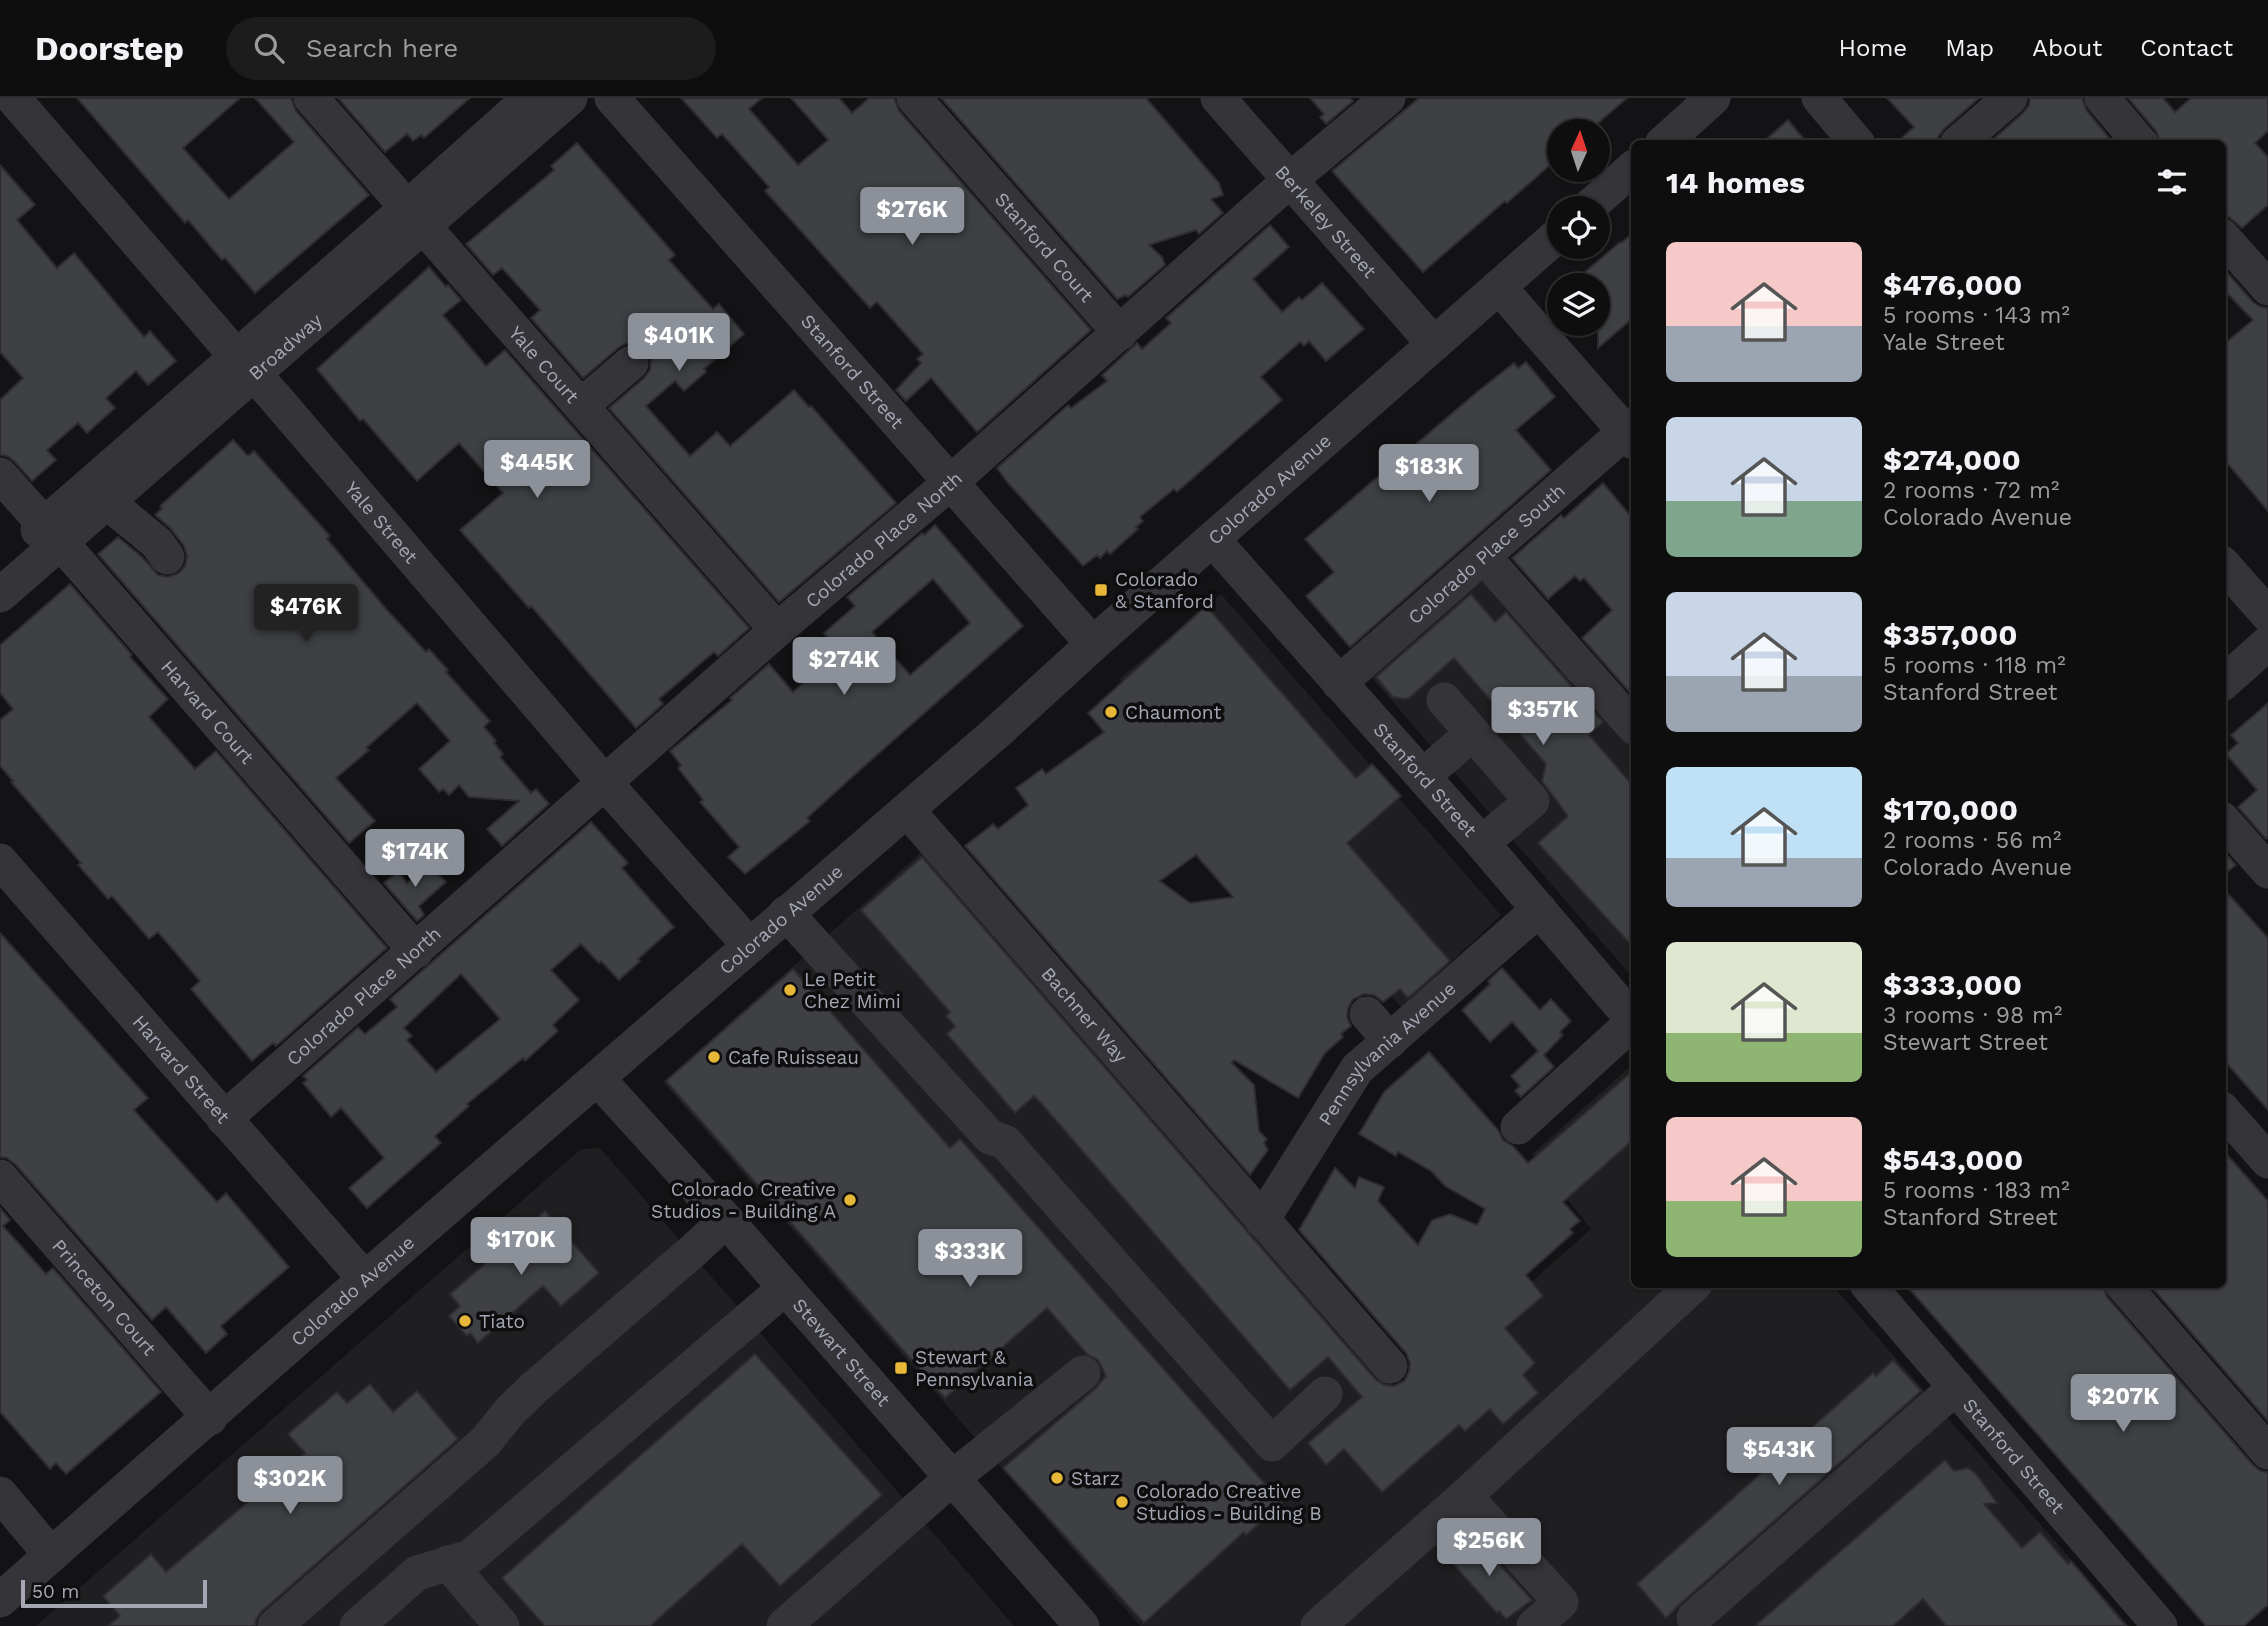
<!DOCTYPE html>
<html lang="en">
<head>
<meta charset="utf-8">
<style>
	body { margin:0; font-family:"Work Sans",sans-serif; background:#1c1c1d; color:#f1f3f6; height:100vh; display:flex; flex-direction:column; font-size:26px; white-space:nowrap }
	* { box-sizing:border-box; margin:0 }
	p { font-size:23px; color:#9b9c9e }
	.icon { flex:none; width:38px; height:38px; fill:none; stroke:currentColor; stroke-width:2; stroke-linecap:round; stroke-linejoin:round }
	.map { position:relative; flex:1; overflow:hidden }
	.sheet { position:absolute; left:1631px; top:42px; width:595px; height:1148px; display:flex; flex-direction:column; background:#0e0e0f; border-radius:10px; box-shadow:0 2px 5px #0004,0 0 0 2px #2e2e2f }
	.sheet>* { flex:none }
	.needle { width:46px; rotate:3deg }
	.controls { position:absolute; left:1547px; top:21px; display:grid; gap:14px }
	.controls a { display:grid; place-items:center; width:63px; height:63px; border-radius:50%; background:#0e0e0f; box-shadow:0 2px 5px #0004,0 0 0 2px #2e2e2f; font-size:35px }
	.scale { position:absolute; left:21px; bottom:18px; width:186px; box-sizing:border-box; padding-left:7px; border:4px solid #a5a8b4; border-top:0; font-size:19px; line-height:24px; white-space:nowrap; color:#a5a8b4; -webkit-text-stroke:5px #0e0e0f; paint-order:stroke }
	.price { position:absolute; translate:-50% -60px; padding:0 16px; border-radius:7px; background:#8c9099; color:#fff; font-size:23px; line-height:46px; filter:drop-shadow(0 2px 4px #0008) }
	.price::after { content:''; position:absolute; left:50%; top:42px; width:21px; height:16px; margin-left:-10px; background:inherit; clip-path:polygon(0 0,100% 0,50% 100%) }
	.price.current { background:#222; color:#fff }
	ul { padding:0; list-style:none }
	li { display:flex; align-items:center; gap:21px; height:175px; padding:0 35px }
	li span { display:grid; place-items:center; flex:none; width:196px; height:140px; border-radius:10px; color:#555 }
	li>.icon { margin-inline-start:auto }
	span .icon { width:84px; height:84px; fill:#fffc; stroke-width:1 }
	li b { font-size:30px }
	h2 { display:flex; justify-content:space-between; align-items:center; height:84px; padding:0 35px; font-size:30px }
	header { display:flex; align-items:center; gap:42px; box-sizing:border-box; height:98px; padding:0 35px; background:#0e0e0f; border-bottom:2px solid #2e2e2f }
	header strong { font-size:33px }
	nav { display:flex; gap:38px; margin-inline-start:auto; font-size:24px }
	.search { width:490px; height:63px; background:#1c1c1d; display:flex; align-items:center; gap:18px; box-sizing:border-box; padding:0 24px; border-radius:38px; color:#9b9c9e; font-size:26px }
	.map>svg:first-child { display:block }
	.built { fill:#1f1f21 }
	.building { fill:#3f4044; stroke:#2d2d30; stroke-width:2; fill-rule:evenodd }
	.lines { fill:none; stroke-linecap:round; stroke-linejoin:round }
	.minor { stroke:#343439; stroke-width:35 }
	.poi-dot { fill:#e7b738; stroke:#0e0e0f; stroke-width:2.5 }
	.labels { text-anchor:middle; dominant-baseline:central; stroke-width:7; stroke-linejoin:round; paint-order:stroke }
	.street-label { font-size:19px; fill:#a5a8b4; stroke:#0e0e0f }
	.poi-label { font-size:19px; fill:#a5a8b4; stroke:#0e0e0f; text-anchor:start }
</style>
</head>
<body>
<header>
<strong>Doorstep</strong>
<div class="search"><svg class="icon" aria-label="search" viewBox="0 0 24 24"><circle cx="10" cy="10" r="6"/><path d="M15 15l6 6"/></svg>Search here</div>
<nav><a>Home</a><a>Map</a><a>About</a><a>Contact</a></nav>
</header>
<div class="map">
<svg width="2268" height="1528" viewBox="0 0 2268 1528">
	<rect width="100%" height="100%" fill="#131214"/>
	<g class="built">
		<polygon points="1481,472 1634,645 1634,881 1365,572"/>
		<polygon points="1221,496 1501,817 1402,910 1119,581"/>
		<polygon points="927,749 1403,1298 1591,1131 1532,1056 1634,965 1634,1186 1832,1187 2129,1528 1140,1528 663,984"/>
		<polygon points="600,1050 1014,1528 36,1528 581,1051"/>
	</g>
	<g class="building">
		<polygon points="77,0 240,0 183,50 229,101 294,44 255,0 291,0 296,13 369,97 255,195 225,160 222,162 188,122 185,125"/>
		<polygon points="338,0 470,0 424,40 421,37 413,43 407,36 385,54"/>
		<polygon points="681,0 762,0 749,11 798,67 828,42 791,0 839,0 852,15 869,0 894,0 899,13 1091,232 977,334 931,280 906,303 896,292 921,265 917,261 923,256 877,204 870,210 765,93 769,89 722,36 717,40"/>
		<polygon points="941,0 1146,0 1219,85 1223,97 1211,101 1223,115 1199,136 1196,132 1149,147 1162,159 1165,167 1128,199 1126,197 1117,201"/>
		<polygon points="1310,0 1350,0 1353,3 1326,26 1320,19 1324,16"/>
		<polygon points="1419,0 1627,0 1589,33 1559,33 1559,59 1507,105 1505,103 1423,174 1332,73"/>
		<polygon points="1887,0 1979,0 1944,31 1938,39 1937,46 1895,46 1914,29"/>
		<polygon points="2030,0 2082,0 2087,13 2114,46 1988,46 2023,15 2029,7"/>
		<polygon points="2128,0 2163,0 2175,14 2191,0 2268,0 2268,33 2255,45 2268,59 2268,107 2242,130 2229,119 2222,118 2222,46 2161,46 2156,33"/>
		<polygon points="1788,22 1808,46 1761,46"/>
		<polygon points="577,45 675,157 669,162 713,211 719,206 744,236 704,271 706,274 684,293 675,283 646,308 690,358 717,334 730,348 794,292 809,309 811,308 896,405 779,504 609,310 644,280 650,272 651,261 646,251 637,246 627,245 618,250 583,280 531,220 540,212 502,170 493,177 466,146 554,72 551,68"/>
		<polygon points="0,67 35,107 17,122 57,170 74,155 144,239 150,233 176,263 148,287 136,273 106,300 115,310 87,335 78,325 47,352 56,362 32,383 14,363 7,358 0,357 0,302 23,280 0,254"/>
		<polygon points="1270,127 1289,149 1253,181 1282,214 1299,199 1302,202 1322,185 1364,231 1326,263 1309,243 1304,248 1300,244 1261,279 1282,302 1177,394 1174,391 1140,419 1143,423 1136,429 1138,431 1110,456 1107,453 1100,460 1097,457 1083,468 1008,385 997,370 1068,307 1071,310 1107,283 1102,277 1137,245 1142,251 1171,225 1166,220"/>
		<polygon points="1634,134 1634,219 1598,250 1598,187 1570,187 1620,144 1621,145"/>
		<polygon points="429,169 446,189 448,187 461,202 443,217 486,268 505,252 749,530 718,558 714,554 659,601 663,606 636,630 531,508 529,510 460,432 503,395 459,345 417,383 363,321 360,323 317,271"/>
		<polygon points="2222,169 2253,204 2261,209 2268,210 2268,413 2222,359 2222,248 2253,222 2222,190"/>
		<polygon points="1526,264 1555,299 1516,332 1551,372 1350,549 1306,498 1334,474 1305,441 1477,294 1514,265 1518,270"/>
		<polygon points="233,342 248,358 254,353 330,438 327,441 387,512 426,554 429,551 448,572 446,574 490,623 484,629 496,643 494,645 503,656 500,659 531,695 536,691 549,706 502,748 487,731 519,703 469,699 459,687 449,697 443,691 439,694 419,671 450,643 417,605 366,650 369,652 336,680 375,723 349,745 98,456 118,439 142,459 158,477 168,479 179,475 185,468 187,458 184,448 170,430 155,417 162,410 160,408"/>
		<polygon points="1603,385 1634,422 1634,599 1582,540 1612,512 1584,480 1580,483 1575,478 1548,501 1512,460 1561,417 1564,420"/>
		<path d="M 935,427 L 1023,528 L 861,671 L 807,720 L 810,723 L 745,776 L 728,759 L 739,749 L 700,704 L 703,702 L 678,670 L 681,667 L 670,653 L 732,602 L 730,600 L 769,566 L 793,594 L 839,553 L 824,535 L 855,508 L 847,499 L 922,435 L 924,437 ZM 933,481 L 970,525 L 910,577 L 872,534 Z"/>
		<polygon points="70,486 132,557 130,559 168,601 149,619 195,671 216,653 387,850 276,948 273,945 252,963 191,891 200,883 158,834 149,841 112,798 108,801 78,767 81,765 11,684 13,683 0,668 0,622 13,611 0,595 0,547"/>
		<polygon points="1471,496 1495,524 1506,514 1603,624 1589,637 1634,689 1634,850 1538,745 1568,718 1542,683 1546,666 1454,560 1409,600 1405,601 1393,599 1376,579"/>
		<path d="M 1206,508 L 1356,680 L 1372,666 L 1401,698 L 1347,745 L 1450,863 L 1408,900 L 1400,891 L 1383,904 L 1374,897 L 1364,896 L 1353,901 L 1348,910 L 1347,919 L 1351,928 L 1341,936 L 1343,939 L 1325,955 L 1298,1000 L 1234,962 L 1232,965 L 1254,987 L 1259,1033 L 1267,1041 L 1264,1045 L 1268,1052 L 1250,1077 L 965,748 L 993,726 L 998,731 L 1028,707 L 1016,690 L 1042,671 L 1046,676 L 1104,634 L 1088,615 ZM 1196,757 L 1233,799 L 1190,805 L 1160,783 Z"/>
		<polygon points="2268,605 2268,739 2266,741 2238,709 2257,692 2226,656 2238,645 2231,637"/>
		<path d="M 591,724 L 628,765 L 622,770 L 674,829 L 638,861 L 640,863 L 619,882 L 601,863 L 599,865 L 581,846 L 551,872 L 579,902 L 553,927 L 558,933 L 525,963 L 523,960 L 467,1006 L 469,1008 L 435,1038 L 441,1045 L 367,1110 L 349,1090 L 384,1060 L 341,1010 L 331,1019 L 303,985 L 307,982 L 303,978 L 358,929 L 365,936 L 397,909 L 390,901 ZM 461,876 L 500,921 L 436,974 L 407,942 L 412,938 L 404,930 Z"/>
		<polygon points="2222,752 2236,767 2222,778"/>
		<polygon points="922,759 1375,1281 1384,1287 1394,1288 1404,1283 1409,1274 1410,1265 1406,1255 1299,1132 1335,1070 1355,1090 1359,1079 1384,1089 1378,1103 1418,1147 1432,1122 1450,1116 1477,1127 1485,1111 1445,1088 1431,1073 1398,1054 1396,1058 1359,1036 1384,994 1429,954 1498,1032 1503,1042 1513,1048 1528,1065 1634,972 1634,1041 1563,1104 1580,1123 1570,1131 1573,1135 1526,1177 1543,1198 1505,1230 1535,1265 1523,1277 1538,1295 1503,1326 1490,1311 1465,1333 1459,1327 1382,1394 1344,1351 1326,1367 1308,1345 1362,1299 1328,1259 1290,1292 1041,1005 1034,998 1015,1015 947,936 955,928 946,918 950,914 861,812"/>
		<polygon points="429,767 446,784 419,808 424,817 417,823 384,785 398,773 407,785"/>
		<polygon points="2222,789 2268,840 2268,1012 2222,960"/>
		<polygon points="0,835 148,1000 134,1012 217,1104 226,1095 289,1169 221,1228 227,1236 206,1255 166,1209 152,1222 15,1066 7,1060 0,1059"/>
		<polygon points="1502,870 1540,912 1551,901 1571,923 1560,934 1563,937 1544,957 1554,969 1521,999 1515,993 1520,988 1511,978 1538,953 1512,924 1490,944 1462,912 1490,886 1488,883"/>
		<polygon points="793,871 950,1050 960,1041 1282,1405 1246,1437 1244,1434 1144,1525 1003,1370 1096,1290 1106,1278 1098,1262 1087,1256 1047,1210 945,1300 666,983"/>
		<polygon points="2222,1051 2268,1103 2268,1323 2149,1186 2222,1186"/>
		<polygon points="0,1110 10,1122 3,1128 46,1176 53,1170 161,1294 66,1376 56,1365 50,1371 0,1314"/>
		<polygon points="545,1113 599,1175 561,1208 543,1188 478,1245 470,1235 467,1238 449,1218 460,1208 450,1196"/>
		<polygon points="1905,1186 2102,1186 2107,1199 2253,1367 2261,1373 2268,1374 2268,1507 2244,1528 2206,1528"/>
		<polygon points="755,1256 882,1397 780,1488 742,1446 650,1528 545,1528 502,1480"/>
		<polygon points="1893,1262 1921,1293 1681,1505 1666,1520 1637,1486 1873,1275 1876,1278"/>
		<polygon points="370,1286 393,1314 417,1293 458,1341 262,1513 256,1521 255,1528 108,1528 120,1518 103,1498 151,1456 166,1474 305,1355 288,1336 337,1294 347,1305"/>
		<polygon points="1945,1362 1954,1373 1968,1370 1976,1376 1997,1405 1984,1406 2022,1450 2040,1434 2068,1466 2071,1463 2126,1528 1946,1528 1923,1501 1893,1528 1755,1528"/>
		<polygon points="1473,1437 1532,1502 1506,1521 1499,1513 1497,1515 1447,1459"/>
	</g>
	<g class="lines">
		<g class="minor">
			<path id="s1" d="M 13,0 L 237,259 L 272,296 L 605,685 L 750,848"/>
			<path id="s2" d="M 311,0 L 777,532"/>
			<path id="s3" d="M 612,0 L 1093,546"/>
			<path id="s4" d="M 914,0 L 1120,235"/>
			<path id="s5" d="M 1218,0 L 1434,246"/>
			<polyline points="1819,0 1858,46"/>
			<polyline points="2102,0 2141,46"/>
			<polyline points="1662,46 1713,0"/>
			<polyline points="1957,46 2010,0"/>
			<polyline points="1588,110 1634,69"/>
			<polyline points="2222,138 2268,190"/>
			<polyline points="1499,189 1634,344"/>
			<polyline points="581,308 631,265"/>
			<path id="s6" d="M 0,377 L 77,463 L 416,853"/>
			<polyline points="107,404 157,445 167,459"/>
			<polyline points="38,432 407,110 530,0"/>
			<path id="s7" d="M 1213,442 L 1482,745 L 1634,923"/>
			<polyline points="1484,459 1634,629"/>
			<polyline points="2222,465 2268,517"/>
			<path id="s8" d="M 0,497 L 570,0"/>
			<path id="s9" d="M 1339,585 L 1634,326"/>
			<polyline points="2222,586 2268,545"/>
			<polyline points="1444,602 1532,703 1482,745"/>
			<polyline points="1423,678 1473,635"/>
			<path id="s10" d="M 907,712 L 1390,1268"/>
			<polyline points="2222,721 2268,773"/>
			<path id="s11" d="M 0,763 L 365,1181"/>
			<polyline points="786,815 990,1039 1005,1044 1272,1346 1325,1296"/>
			<polyline points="1367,916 1390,943"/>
			<path id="s12" d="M 598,981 L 726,1122 L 1082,1528"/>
			<polyline points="2222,1011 2268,1063"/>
			<path id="s13" d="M 224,1021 L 777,532 L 951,384 L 1290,82 L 1388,0"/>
			<polyline points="1518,1029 1634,923"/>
			<path id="s14" d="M 0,1079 L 210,1320"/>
			<path id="s15" d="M 1262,1122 L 1357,971 L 1539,811"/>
			<path id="s16" d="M 1867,1186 L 2160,1528"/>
			<polyline points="2122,1186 2268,1354"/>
			<polyline points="0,1396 51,1457"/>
			<polyline points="1465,1398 1561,1504 1534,1528"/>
			<polyline points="448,1465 502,1528"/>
			<path id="s17" d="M 0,1502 L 365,1181 L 998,633 L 1093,546 L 1559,136"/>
			<polyline points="1694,1520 1956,1289"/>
			<polyline points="275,1528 485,1344 511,1312 535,1289 694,1152 726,1122"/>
			<polyline points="357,1528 417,1475 470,1459 785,1190"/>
			<polyline points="784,1528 951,1381 1083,1275"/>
			<polyline points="1318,1528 1465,1398 1695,1186"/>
		</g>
	</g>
	<g class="poi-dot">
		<rect x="1094" y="485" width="14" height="14" rx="3.5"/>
		<circle cx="1111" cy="614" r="7"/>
		<circle cx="790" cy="892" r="7"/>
		<circle cx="714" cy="959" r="7"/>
		<circle cx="850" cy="1102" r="7"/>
		<circle cx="465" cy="1223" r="7"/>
		<rect x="894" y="1263" width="14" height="14" rx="3.5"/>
		<circle cx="1057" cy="1380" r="7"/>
		<circle cx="1122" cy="1404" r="7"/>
	</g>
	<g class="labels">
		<g class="street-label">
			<text stroke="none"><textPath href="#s5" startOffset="164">Berkeley Street</textPath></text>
			<text stroke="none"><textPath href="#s4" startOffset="198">Stanford Court</textPath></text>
			<text stroke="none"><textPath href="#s8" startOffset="378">Broadway</textPath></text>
			<text stroke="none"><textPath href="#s2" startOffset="354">Yale Court</textPath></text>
			<text stroke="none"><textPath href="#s3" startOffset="364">Stanford Street</textPath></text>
			<text stroke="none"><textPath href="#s17" startOffset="1687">Colorado Avenue</textPath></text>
			<text stroke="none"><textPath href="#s1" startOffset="562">Yale Street</textPath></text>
			<text stroke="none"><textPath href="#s13" startOffset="878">Colorado Place North</textPath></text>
			<text stroke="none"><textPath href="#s9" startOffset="196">Colorado Place South</textPath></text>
			<text stroke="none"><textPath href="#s6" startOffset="315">Harvard Court</textPath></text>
			<text stroke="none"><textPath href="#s7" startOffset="320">Stanford Street</textPath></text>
			<text stroke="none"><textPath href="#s17" startOffset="1036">Colorado Avenue</textPath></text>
			<text stroke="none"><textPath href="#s13" startOffset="186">Colorado Place North</textPath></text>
			<text stroke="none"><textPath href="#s10" startOffset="271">Bachner Way</textPath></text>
			<text stroke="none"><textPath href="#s15" startOffset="210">Pennsylvania Avenue</textPath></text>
			<text stroke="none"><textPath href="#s11" startOffset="276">Harvard Street</textPath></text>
			<text stroke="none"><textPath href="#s17" startOffset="469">Colorado Avenue</textPath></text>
			<text stroke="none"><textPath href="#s14" startOffset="159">Princeton Court</textPath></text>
			<text stroke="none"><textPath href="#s12" startOffset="366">Stewart Street</textPath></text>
			<text stroke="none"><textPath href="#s16" startOffset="226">Stanford Street</textPath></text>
		</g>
		<g class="poi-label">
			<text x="1115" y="481">Colorado<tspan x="1115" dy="22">&amp; Stanford</tspan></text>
			<text x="1125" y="614">Chaumont</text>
			<text x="804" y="881">Le Petit<tspan x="804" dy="22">Chez Mimi</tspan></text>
			<text x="728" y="959">Cafe Ruisseau</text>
			<text x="836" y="1091" text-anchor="end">Colorado Creative<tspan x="836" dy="22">Studios - Building A</tspan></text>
			<text x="479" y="1223">Tiato</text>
			<text x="915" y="1259">Stewart &amp;<tspan x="915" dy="22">Pennsylvania</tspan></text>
			<text x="1071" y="1380">Starz</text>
			<text x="1136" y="1393">Colorado Creative<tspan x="1136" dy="22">Studios - Building B</tspan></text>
		</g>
	</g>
</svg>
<div class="controls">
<a><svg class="needle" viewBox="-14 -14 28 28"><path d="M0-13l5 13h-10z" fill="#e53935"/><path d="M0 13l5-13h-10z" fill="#9b9c9e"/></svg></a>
<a><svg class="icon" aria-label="locate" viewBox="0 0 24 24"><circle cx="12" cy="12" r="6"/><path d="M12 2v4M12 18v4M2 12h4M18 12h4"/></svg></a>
<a><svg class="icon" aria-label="layers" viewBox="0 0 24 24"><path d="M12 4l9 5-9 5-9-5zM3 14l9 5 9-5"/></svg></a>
</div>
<div class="scale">50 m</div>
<b class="price" style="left:912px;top:149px">$276K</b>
<b class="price" style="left:679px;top:275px">$401K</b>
<b class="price" style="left:537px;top:402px">$445K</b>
<b class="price" style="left:1429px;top:406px">$183K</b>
<b class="price current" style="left:306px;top:546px">$476K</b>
<b class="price" style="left:844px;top:599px">$274K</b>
<b class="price" style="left:1543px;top:649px">$357K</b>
<b class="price" style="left:415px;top:791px">$174K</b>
<b class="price" style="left:521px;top:1179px">$170K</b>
<b class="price" style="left:970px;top:1191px">$333K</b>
<b class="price" style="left:2123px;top:1336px">$207K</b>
<b class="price" style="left:1779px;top:1389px">$543K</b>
<b class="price" style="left:290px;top:1418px">$302K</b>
<b class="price" style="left:1489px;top:1480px">$256K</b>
<section class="sheet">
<h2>14 homes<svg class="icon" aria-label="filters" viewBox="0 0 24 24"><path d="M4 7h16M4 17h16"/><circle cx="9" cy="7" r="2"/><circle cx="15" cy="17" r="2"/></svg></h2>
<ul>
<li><span style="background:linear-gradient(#f6c9c9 60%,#9aa5b1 0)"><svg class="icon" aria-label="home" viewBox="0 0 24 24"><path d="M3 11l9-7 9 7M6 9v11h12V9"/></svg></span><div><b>$476,000</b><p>5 rooms · 143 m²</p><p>Yale Street</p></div></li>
<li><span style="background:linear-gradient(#c9d6e8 60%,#7fa58c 0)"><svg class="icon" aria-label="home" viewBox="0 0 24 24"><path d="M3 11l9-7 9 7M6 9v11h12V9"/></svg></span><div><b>$274,000</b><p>2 rooms · 72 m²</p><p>Colorado Avenue</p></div></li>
<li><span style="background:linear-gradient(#c9d6e8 60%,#9aa5b1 0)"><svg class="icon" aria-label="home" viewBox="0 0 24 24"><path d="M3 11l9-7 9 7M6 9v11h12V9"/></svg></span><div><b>$357,000</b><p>5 rooms · 118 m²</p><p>Stanford Street</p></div></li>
<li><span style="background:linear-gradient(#bfe0f5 65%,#9aa5b1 0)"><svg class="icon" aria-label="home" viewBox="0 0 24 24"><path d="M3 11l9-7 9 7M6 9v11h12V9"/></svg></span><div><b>$170,000</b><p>2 rooms · 56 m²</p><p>Colorado Avenue</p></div></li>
<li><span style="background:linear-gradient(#dfe7d0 65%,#8fb573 0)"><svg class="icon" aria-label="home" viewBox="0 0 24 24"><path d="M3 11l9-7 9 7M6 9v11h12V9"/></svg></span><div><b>$333,000</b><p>3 rooms · 98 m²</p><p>Stewart Street</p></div></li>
<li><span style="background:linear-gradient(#f6c9c9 60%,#8fb573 0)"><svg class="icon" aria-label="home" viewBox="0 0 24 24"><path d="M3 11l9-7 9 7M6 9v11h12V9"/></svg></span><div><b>$543,000</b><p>5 rooms · 183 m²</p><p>Stanford Street</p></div></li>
</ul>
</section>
</div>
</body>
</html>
